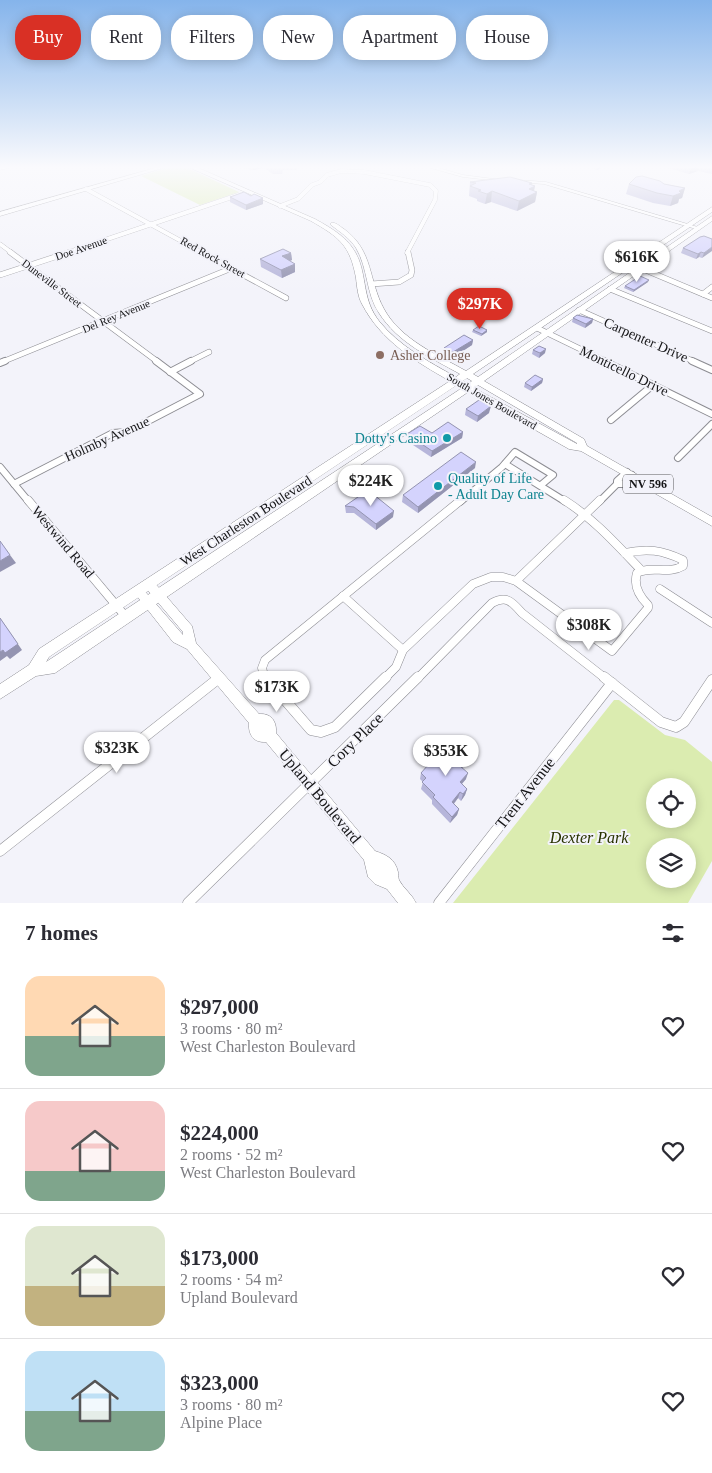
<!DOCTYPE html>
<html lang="en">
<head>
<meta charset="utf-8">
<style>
	body { margin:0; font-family:Georgia,serif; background:#f7f7f7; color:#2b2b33; height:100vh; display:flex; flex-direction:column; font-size:19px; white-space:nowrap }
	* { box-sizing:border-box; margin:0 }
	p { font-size:16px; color:#7c7c81 }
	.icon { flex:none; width:28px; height:28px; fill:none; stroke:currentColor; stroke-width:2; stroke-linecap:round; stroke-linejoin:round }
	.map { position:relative; height:903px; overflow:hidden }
	.panel { display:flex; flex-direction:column; background:#fff; flex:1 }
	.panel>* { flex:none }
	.banner { position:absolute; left:15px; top:15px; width:682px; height:45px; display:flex; gap:10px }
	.fabs { position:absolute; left:646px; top:778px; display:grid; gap:10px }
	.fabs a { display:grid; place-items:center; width:50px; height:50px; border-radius:50%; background:#fff; box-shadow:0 2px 12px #0003; font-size:25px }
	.price { position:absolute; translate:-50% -42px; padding:0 11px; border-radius:18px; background:#fff; color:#222; font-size:16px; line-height:32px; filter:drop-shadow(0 1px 2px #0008) }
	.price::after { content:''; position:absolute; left:50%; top:30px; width:15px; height:11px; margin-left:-8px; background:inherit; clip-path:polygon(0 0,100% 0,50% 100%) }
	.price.on { background:#d93025; color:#fff }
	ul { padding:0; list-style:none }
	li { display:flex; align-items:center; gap:15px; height:125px; padding:0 25px }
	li+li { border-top:1px solid #e1e1e2 }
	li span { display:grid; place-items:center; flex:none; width:140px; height:100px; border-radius:15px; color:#555 }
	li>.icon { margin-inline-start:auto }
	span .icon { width:60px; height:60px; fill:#fffc; stroke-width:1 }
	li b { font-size:21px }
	h2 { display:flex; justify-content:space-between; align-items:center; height:60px; padding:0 25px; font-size:21px }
	.tag { padding:0 18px; border-radius:20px; background:#fff; box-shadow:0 2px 12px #0003; font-size:18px; line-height:45px }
	.tag.on { background:#d93025; color:#fff }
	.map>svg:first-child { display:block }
	.green { fill:#dbecb0; fill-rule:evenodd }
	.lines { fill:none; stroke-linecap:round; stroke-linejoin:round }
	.street-far4-casing { stroke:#8d8d93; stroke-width:4.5 }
	.street-far3-casing { stroke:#8d8d93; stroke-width:6 }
	.street-far2-casing { stroke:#8d8d93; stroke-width:8 }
	.street-far1-casing { stroke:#8d8d93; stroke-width:9 }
	.street-casing { stroke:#8d8d93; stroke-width:11 }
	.secondary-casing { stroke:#8d8d93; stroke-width:1 }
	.primary-casing { stroke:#8d8d93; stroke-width:1 }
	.street-far4 { stroke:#fff; stroke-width:4 }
	.street-far3 { stroke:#fff; stroke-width:5 }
	.street-far2 { stroke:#fff; stroke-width:6 }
	.street-far1 { stroke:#fff; stroke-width:8 }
	.street { stroke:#fff; stroke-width:10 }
	.secondary { fill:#fff; fill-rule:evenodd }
	.primary { fill:#fff; fill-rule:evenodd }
	.wall { fill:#b6b5da }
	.shaded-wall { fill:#9494b1 }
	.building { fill:#d4d3fd; stroke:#9494b1 }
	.education-dot { fill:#8d6e63; stroke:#f3f3fa; stroke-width:2 }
	.culture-dot { fill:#0f9aa8; stroke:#f3f3fa; stroke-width:2 }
	.labels { text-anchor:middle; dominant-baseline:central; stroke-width:4; stroke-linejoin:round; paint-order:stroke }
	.far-street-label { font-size:11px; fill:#151517; stroke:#f3f3fa }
	.shield { fill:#f3f3fa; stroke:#58585b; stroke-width:1 }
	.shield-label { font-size:12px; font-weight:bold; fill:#151517 }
	.street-label { font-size:14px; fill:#151517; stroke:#f3f3fa }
	.education-label { font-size:14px; fill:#785e54; stroke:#f3f3fa; text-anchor:start }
	.culture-label { font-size:14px; fill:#0d838f; stroke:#f3f3fa; text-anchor:end }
	.near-street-label { font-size:16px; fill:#151517; stroke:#f3f3fa }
	.near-park-label { font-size:16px; font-style:italic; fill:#283200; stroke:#f3f3fa }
</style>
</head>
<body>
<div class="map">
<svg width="712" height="903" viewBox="0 0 712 903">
	<rect width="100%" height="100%" fill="#f3f3fa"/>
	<g class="green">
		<polygon points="173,166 183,166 239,192 200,205 141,176"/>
		<path d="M 614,700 L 619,700 L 665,735 L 685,740 L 712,762 L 712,861 L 688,903 L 453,903 ZM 655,786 L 688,786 L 688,819 L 655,819 ZM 655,846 L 688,846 L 688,879 L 655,879 Z"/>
	</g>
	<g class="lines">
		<defs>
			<g id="street-far4">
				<polyline points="0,168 8,166"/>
				<polyline points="86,189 203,253"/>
				<polyline points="280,206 298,199 312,185 320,182 327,175 341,171 364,172 430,185 436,191 435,200 407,253"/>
				<polyline points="0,244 12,253"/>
				<polyline points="66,253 238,195"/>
			</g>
			<g id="street-far3">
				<polyline points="10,252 158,362"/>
				<polyline points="201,252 286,298"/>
				<polyline points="631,264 712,298"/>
				<polyline points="0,275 70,252"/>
				<polyline points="371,284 399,282 411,275 412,270 408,252"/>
				<polyline points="610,289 712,331"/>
				<polyline points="703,294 712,287"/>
				<polyline points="579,310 695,362"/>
				<polyline points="537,328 607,362"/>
				<polyline points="2,362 232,268"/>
				<polyline points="189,362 209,352"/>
			</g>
			<g id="street-far2">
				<polyline points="604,361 712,414"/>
				<polyline points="692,361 712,370"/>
				<polyline points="0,363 5,361"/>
				<polyline points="170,372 191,361"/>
				<polyline points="611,420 653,385"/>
				<polyline points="678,458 712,424"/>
				<polyline points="505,464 566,502"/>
				<polyline points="0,467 29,502"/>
				<polyline points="14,484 113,433 127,432 200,394 156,361"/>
				<polyline points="617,484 617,481 627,472"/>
				<polyline points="460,502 502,467 515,452 553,475 541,485"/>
				<polyline points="599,502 617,484 623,484 632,475"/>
			</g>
			<g id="street-far1">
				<polyline points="28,500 126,617"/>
				<path d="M 564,500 C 594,519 617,545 641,570"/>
				<polyline points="516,581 600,500"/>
				<polyline points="660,589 712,623"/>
				<polyline points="343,596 403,650"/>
				<polyline points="265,679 262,668 265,660 461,500"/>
				<path d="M 384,679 L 396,667 L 403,650 L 473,584 L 491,577 L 503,577 L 516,581 L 612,651 L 648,608 L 648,605 C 639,596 633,586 637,573 C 652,565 668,575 683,566 L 683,560 C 662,550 647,548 625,553"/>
				<path d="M 417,679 L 492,603 C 507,595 512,602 522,613 L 606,679"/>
			</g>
			<g id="street">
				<polyline points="265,677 311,730 321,732 335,727 386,677"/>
				<polyline points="604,677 661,722 676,727 684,722 712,680"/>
				<polyline points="0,851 219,678"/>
				<polyline points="188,903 418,677"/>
				<polyline points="439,903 612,683"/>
			</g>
			<g id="secondary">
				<polygon points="162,166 170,166 0,216 0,212"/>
				<polygon points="424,166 432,166 463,175 501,180 499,181 463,177"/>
				<polygon points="517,180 546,182 701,228 696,229 544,184 515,182 515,181"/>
				<path d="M 149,579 L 153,581 L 192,626 L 196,643 L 259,714 C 271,713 277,721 276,733 L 375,851 C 387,855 395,859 398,872 C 398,874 398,877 399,880 C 403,888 412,894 416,903 L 398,903 L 387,889 L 375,884 L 368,877 L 364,860 L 266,742 C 254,743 248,735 249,723 L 187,649 L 173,642 L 133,591 L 134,588 L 138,586 L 142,588 L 183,635 L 183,632 L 145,587 L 144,584 L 145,581 Z"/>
			</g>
			<path id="primary" d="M 186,166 L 194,166 L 315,219 C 333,229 351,239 359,260 C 367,282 363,300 379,321 C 399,346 429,362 456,377 L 460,374 C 430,357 398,343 379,313 C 366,294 368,268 356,248 C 350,238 340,232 331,225 L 331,223 C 336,222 339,226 344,229 C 374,251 368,280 384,309 C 401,340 438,355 466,371 L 712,207 L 712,212 L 473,374 L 478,377 L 712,216 L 712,221 L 484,381 L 584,439 L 587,446 L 712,517 L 712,526 L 581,451 L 569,449 L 468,392 L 55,673 L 36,676 L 0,699 L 0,684 L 29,665 L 39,649 L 450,381 C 415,361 381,341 362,304 C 358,297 357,287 356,278 C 350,245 339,237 311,221 ZM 467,378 L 472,381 L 468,384 L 463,381 ZM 457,385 L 462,388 L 46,662 L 49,657 ZM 478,385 L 577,443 L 577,444 L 474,388 Z"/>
		</defs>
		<use href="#street-far4" class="street-far4-casing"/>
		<use href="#street-far3" class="street-far3-casing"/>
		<use href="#street-far2" class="street-far2-casing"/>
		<use href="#street-far1" class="street-far1-casing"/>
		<use href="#street" class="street-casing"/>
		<use href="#secondary" class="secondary-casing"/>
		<use href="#primary" class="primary-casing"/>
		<use href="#street-far4" class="street-far4"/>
		<use href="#street-far3" class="street-far3"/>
		<use href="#street-far2" class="street-far2"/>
		<use href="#street-far1" class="street-far1"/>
		<use href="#street" class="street"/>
		<use href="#secondary" class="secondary"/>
		<use href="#primary" class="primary"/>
	</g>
	<g class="wall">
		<polygon points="233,166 298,166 297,170 283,170 282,174 273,174 264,168 253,170"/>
		<polygon points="584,166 605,166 597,170"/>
		<polygon points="661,166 712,166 712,174 698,171 689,174"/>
		<polygon points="470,182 531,185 535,186 534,191 537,192 535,202 517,211 491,202 485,204 477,201 477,199 469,196"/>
		<polygon points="629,184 664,184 685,188 682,198 679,199 678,203 670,206 653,203 626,194"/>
		<polygon points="251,196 263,198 263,204 246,210 230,202 230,197"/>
		<polygon points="712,239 702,258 699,257 696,259 681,253 683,248"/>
		<polygon points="291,253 292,260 289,261 295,264 295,272 282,278 261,267 260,259"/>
		<polygon points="648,282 633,292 624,288 625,286"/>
		<polygon points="573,318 593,319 592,323 585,328 572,322"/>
		<polygon points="473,330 487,330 487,332 481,336 472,332"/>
		<polygon points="473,340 472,345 452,358 443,353 444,348"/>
		<polygon points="533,350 545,353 539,358 532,354"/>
		<polygon points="543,379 542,383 531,391 524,387 525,383"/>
		<polygon points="466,409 489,413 477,422 465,415"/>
		<polygon points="463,432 462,438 431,457 407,441 407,434"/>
		<polygon points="475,468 418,513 402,502 403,495"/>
		<polygon points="368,490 393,517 376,530 354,513 346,513 345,506"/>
		<polygon points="468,757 466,764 462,767 466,779 462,784 467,789 465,795 461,801 458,798 454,804 459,809 457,815 450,823 432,804 432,800 421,789 423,782 420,779 421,773"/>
	</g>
	<g class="shaded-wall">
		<polygon points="252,166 264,166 264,168 253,170"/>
		<polygon points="599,166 605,166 597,170 598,167"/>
		<polygon points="697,166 700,166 698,171 689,174 691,168"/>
		<polygon points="532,183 531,188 535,186 533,194 537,192 535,202 517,211 519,201 529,184"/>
		<polygon points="685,188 682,198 679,199 678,203 670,206 673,196 679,191"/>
		<polygon points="492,191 491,202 485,204 487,194"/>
		<polygon points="263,198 263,204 246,210 246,205"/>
		<polygon points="712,247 712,251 702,258 704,253"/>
		<polygon points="701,252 699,257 696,259 698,254"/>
		<polygon points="291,253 292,260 283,264 282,256"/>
		<polygon points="295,264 295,272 282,278 281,270"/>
		<polygon points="649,280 648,282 633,292 634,290"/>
		<polygon points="593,319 592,323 585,328 586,324"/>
		<polygon points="487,330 487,332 481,336 482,334"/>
		<polygon points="473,340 472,345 452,358 453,352"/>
		<polygon points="546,349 545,353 539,358 540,353"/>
		<polygon points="543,379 542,383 531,391 532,387"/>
		<polygon points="491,406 489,413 477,422 478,416"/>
		<polygon points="463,432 462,438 431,457 432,451"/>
		<polygon points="476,462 475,468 418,513 418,507"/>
		<polygon points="394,511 393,517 376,530 376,524"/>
		<polygon points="10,555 16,563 0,572 0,561"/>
		<polygon points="0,618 22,650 10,659 7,656 0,661 0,652 3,650"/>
		<polygon points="468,757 466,764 458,772 460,766"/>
		<polygon points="468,773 466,779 458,788 460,782"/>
		<polygon points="467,789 465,795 461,801 463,794"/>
		<polygon points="460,792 458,798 450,808 452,802"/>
		<polygon points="459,809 457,815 450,823 452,817"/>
	</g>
	<g class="building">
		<polygon points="683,166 697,166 691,168"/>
		<polygon points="642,176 660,181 664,184 685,188 679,191 681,193 673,196 657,193 629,184 636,177"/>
		<polygon points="510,177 532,183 529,184 535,186 529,189 537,192 519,201 492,191 487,194 478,191 481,190 470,186 476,183 470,182"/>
		<polygon points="244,192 251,196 254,194 263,198 246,205 230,197"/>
		<polygon points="704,236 712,239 712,247 704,253 701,252 698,254 683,248 700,237"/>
		<polygon points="283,249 291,253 282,256 295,264 281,270 260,259"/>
		<polygon points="640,276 649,280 634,290 625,286"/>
		<polygon points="577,315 593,319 586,324 573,318"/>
		<polygon points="479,326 487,330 482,334 473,330"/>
		<polygon points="464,335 473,340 453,352 444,348"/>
		<polygon points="539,346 546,349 540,353 533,350"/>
		<polygon points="535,375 543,379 532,387 525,383"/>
		<polygon points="479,400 491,406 478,416 466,409"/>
		<polygon points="448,422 463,432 432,451 407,434 420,426 432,433"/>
		<polygon points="461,452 476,462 418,507 403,495"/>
		<polygon points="368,490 394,511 376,524 354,507 345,506"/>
		<polygon points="0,541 10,555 0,561"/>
		<polygon points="0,618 18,644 5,653 3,650 0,652"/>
		<polygon points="450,740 468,757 460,766 468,773 460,782 467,789 463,794 460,792 452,802 459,809 452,817 433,797 435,795 422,782 426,778 421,773"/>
	</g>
	<linearGradient id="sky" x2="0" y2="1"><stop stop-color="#85b4eb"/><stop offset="0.57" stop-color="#fafafd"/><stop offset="1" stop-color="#fafafd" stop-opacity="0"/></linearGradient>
	<rect width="712" height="293" fill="url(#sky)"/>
	<circle class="education-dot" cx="380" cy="355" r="5"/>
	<g class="culture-dot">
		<circle cx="447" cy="438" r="5"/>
		<circle cx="438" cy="486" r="5"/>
	</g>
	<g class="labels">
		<g class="far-street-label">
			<text transform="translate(81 248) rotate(-19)">Doe Avenue</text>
			<text transform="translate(213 257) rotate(29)">Red Rock Street</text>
			<text transform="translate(52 283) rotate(37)">Duneville Street</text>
			<text transform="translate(116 316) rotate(-22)">Del Rey Avenue</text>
			<text transform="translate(492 401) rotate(30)">South Jones Boulevard</text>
		</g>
		<rect class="shield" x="623" y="474.5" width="50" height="19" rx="4"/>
		<g class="shield-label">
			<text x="648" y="484">NV 596</text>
		</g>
		<g class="street-label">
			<text transform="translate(646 340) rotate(24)">Carpenter Drive</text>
			<text transform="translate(624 371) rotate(26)">Monticello Drive</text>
			<text transform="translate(107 439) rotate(-24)">Holmby Avenue</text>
			<text transform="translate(246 521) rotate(-33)">West Charleston Boulevard</text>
			<text transform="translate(63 542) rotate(50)">Westwind Road</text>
		</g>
		<g class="education-label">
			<text x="390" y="355">Asher College</text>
		</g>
		<g class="culture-label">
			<text x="437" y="438">Dotty's Casino</text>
			<text x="448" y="478" text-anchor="start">Quality of Life<tspan x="448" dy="16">- Adult Day Care</tspan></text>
		</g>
		<g class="near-street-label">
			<text transform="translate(355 740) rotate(-44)">Cory Place</text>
			<text transform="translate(525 793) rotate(-52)">Trent Avenue</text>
			<text transform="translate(320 796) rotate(50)">Upland Boulevard</text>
		</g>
		<g class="near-park-label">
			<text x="589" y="837">Dexter Park</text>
		</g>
	</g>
</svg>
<div class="fabs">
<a><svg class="icon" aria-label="locate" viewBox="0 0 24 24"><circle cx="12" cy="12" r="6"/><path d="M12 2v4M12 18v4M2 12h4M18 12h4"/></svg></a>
<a><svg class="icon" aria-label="layers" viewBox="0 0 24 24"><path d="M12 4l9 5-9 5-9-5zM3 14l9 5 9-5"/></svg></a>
</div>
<b class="price" style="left:637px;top:283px">$616K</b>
<b class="price on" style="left:480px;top:330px">$297K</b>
<b class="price" style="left:371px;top:507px">$224K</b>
<b class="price" style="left:589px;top:651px">$308K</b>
<b class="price" style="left:277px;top:713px">$173K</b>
<b class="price" style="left:117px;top:774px">$323K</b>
<b class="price" style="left:446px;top:777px">$353K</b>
<div class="banner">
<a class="tag on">Buy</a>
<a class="tag">Rent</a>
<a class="tag">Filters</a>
<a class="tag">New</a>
<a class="tag">Apartment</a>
<a class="tag">House</a>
</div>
</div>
<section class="panel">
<h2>7 homes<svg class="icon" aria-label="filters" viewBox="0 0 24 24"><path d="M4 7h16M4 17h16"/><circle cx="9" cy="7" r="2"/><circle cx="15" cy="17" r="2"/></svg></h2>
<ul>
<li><span style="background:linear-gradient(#ffd9b3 60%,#7fa58c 0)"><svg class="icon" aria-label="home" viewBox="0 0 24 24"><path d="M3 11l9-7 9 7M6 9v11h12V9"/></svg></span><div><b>$297,000</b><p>3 rooms · 80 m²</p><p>West Charleston Boulevard</p></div><svg class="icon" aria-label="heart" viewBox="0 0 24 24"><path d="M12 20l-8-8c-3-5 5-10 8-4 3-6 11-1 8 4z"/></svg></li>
<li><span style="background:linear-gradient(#f6c9c9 70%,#7fa58c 0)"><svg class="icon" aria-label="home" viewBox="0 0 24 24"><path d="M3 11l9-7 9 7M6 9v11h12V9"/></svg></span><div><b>$224,000</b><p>2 rooms · 52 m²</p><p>West Charleston Boulevard</p></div><svg class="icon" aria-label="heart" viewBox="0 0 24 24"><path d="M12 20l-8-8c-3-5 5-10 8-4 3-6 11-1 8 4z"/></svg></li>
<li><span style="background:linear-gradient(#dfe7d0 60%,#c2b280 0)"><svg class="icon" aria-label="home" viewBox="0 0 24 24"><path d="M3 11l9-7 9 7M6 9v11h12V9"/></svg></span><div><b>$173,000</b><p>2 rooms · 54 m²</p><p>Upland Boulevard</p></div><svg class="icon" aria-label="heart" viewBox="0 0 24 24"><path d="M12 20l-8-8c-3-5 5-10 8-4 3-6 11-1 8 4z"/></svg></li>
<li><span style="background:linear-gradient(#bfe0f5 60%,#7fa58c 0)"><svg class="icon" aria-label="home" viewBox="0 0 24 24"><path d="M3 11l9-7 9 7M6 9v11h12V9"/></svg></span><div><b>$323,000</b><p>3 rooms · 80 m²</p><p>Alpine Place</p></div><svg class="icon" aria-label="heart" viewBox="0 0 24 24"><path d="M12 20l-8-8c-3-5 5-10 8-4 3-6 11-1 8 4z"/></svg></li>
</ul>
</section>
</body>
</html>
